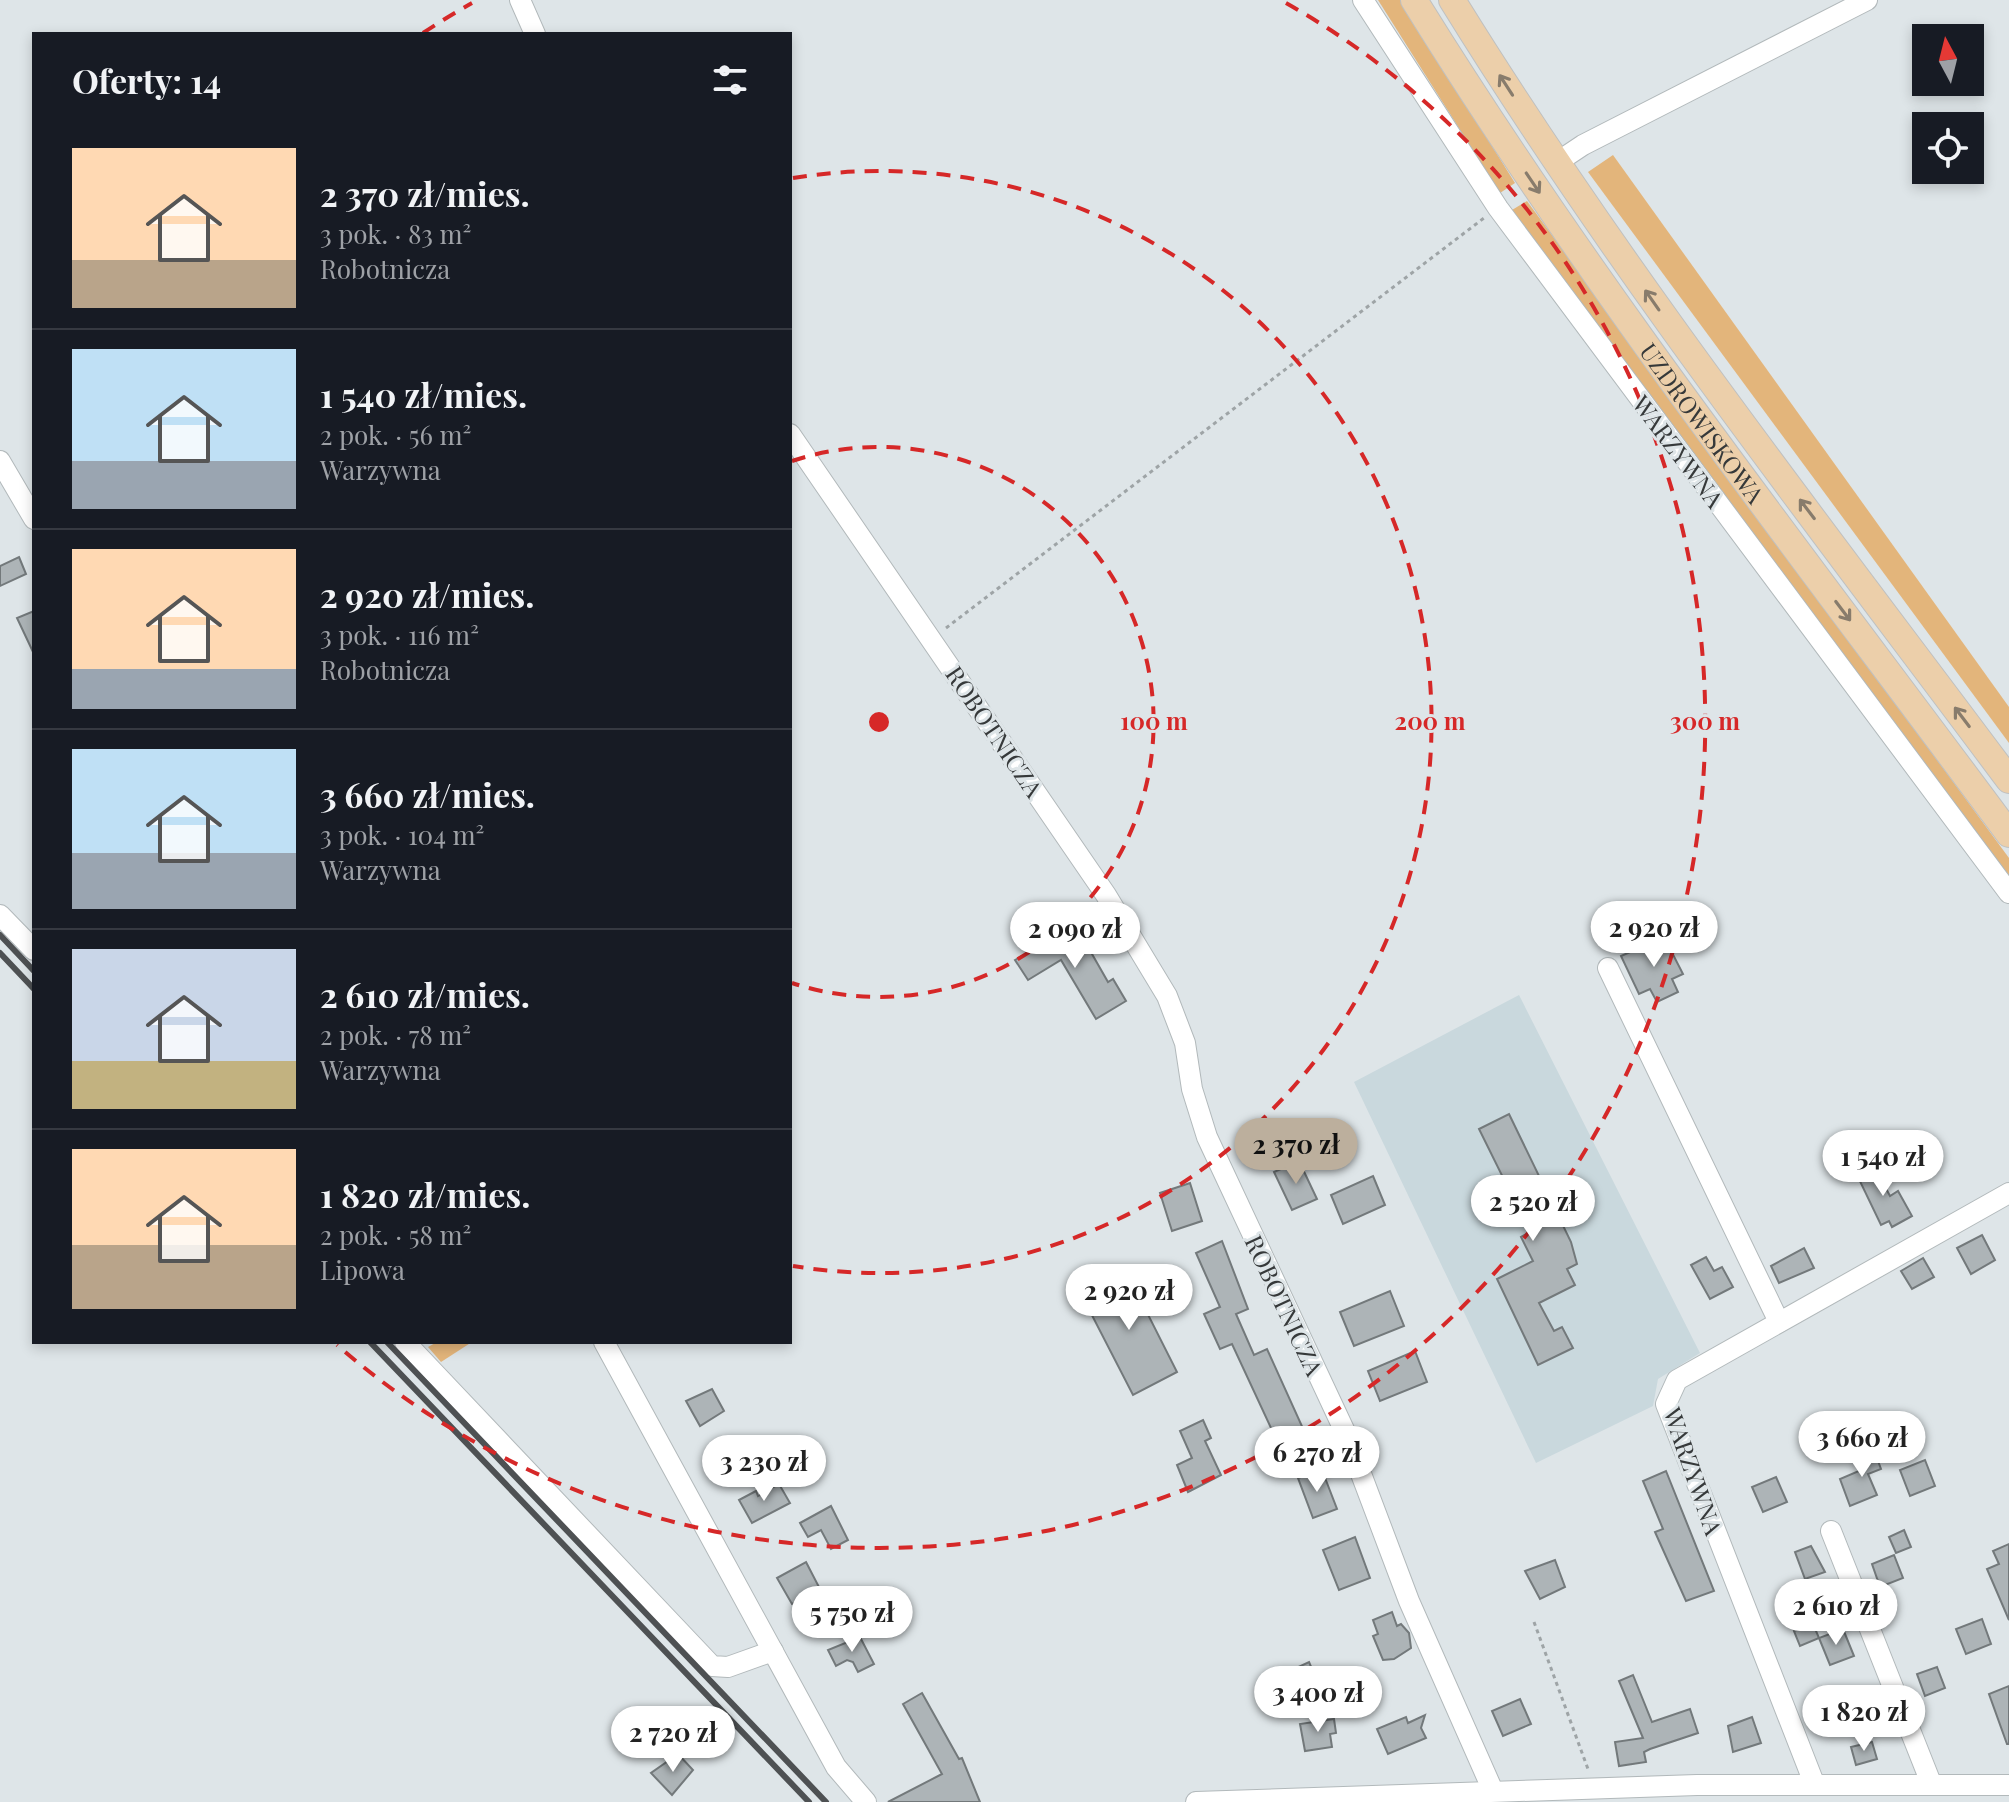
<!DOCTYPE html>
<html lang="pl">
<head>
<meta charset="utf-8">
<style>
	body { margin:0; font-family:"Playfair Display",serif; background:#242831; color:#f1f3f6; height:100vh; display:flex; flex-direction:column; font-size:30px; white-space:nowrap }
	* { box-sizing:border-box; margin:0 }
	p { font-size:26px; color:#9ea1a6 }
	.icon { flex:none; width:44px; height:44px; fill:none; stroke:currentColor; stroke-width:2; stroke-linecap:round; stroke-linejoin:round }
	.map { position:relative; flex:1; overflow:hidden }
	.drawer { position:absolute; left:32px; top:32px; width:760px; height:1312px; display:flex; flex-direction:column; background:#171b24; border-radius:0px; box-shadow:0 4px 12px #0003 }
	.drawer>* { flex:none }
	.needle { width:52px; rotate:353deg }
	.buttons { position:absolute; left:1912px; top:24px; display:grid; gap:16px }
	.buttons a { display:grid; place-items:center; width:72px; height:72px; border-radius:0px; background:#171b24; box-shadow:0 4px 12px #0003; font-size:40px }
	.price { position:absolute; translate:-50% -68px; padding:0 18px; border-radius:28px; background:#fff; color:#222; font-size:26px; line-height:52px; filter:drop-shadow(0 2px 4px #0008) }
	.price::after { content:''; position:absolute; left:50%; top:48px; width:24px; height:18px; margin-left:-12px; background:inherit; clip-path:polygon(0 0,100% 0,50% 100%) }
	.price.selected { background:#bcaf9d; color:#111 }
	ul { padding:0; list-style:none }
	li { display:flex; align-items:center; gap:24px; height:200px; padding:0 40px }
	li+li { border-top:2px solid #363941 }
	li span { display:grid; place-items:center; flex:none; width:224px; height:160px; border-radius:0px; color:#555 }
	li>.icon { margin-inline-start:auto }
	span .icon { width:96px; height:96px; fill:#fffc; stroke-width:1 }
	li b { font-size:34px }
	h2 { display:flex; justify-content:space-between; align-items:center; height:96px; padding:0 40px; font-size:34px }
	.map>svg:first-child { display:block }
	.built { fill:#c9d8dd }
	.green { fill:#e3b57b }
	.building { fill:#adb4b7; stroke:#73797b; stroke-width:2 }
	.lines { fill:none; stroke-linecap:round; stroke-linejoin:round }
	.minor-casing { stroke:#b2b9bb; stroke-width:22 }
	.major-casing { stroke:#bfc0c0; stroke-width:28 }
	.path { stroke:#9ea4a6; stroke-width:3; stroke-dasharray:4 4; stroke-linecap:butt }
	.minor { stroke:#fff; stroke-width:20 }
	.major { stroke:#eccfaa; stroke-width:26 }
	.rail { stroke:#4e5153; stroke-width:6 }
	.oneway { stroke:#887c6c }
	.ring { fill:none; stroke:#d62828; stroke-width:4; stroke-dasharray:14 10 }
	.labels { text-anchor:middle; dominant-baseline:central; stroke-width:6; stroke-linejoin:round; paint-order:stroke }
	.street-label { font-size:24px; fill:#36393a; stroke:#dee5e8 }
	.centre { fill:#d62828; stroke:#dee5e8; stroke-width:4 }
	.ring-label { font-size:24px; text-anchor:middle; font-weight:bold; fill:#d62828; stroke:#dee5e8; stroke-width:6; stroke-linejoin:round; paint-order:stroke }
</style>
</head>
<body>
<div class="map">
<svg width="2009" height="1802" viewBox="0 0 2009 1802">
	<rect width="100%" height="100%" fill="#dee5e8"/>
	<polygon class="built" points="1519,995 1700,1353 1658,1379 1653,1406 1536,1463 1354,1082"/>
	<g class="green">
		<polygon points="1378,0 1401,0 1515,183 1500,193"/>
		<polygon points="1613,155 2009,707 2009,743 1588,172"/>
		<polygon points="1527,201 2009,858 2009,884 1512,210"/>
		<polygon points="437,1342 472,1342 441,1362 428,1347"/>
	</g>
	<g class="building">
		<polygon points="19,557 26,574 0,586 0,566"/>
		<polygon points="34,611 34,654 17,618"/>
		<polygon points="1076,926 1108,982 1113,979 1126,1001 1096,1019 1061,960 1028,980 1015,960"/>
		<polygon points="1664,937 1683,974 1672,979 1678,992 1657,1002 1650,989 1639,994 1621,956"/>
		<polygon points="1509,1114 1571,1242 1577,1264 1567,1269 1575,1285 1539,1303 1554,1331 1562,1327 1573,1348 1538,1365 1497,1279 1533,1261 1521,1237 1530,1232 1479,1129"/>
		<polygon points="1299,1161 1317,1199 1292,1210 1274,1172"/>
		<polygon points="1873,1164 1890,1196 1898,1191 1912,1216 1892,1227 1889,1221 1881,1225 1856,1173"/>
		<polygon points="1373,1176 1385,1205 1343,1224 1331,1195"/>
		<polygon points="1190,1183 1202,1221 1172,1231 1160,1193"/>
		<polygon points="1982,1235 1995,1260 1971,1274 1957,1248"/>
		<polygon points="1222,1241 1248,1309 1236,1314 1254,1355 1267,1349 1310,1444 1284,1456 1232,1344 1220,1349 1204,1314 1220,1307 1196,1253"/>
		<polygon points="1804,1248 1814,1268 1779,1283 1771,1266"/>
		<polygon points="1706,1257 1714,1271 1722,1267 1733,1287 1710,1299 1691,1265"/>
		<polygon points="1923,1258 1934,1277 1912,1289 1901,1271"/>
		<polygon points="1125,1269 1177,1372 1133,1395 1080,1292"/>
		<polygon points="1390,1291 1404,1326 1354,1346 1340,1312"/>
		<polygon points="1415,1351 1427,1382 1380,1401 1368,1371"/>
		<polygon points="712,1389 724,1411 700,1426 686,1401"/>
		<polygon points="1203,1420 1211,1438 1205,1441 1221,1475 1188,1492 1177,1465 1192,1458 1180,1431"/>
		<polygon points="1872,1445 1881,1469 1868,1474 1877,1495 1850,1506 1840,1479 1866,1468 1858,1450"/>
		<polygon points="1925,1460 1935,1486 1910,1496 1900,1470"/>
		<polygon points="1322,1470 1337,1509 1313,1518 1298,1478"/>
		<polygon points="1666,1471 1714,1591 1686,1601 1655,1532 1663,1529 1643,1481"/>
		<polygon points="1776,1477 1787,1502 1763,1512 1752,1487"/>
		<polygon points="779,1484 790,1503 752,1523 739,1500 756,1491 758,1496"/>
		<polygon points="831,1506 848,1540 831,1549 821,1530 808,1537 800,1523"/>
		<polygon points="1904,1530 1911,1547 1896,1553 1889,1537"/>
		<polygon points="1355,1537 1370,1578 1339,1590 1323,1550"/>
		<polygon points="2009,1544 2009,1620 1987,1569 1999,1564 1993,1551"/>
		<polygon points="1811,1546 1825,1572 1805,1579 1795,1552"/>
		<polygon points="1894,1555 1903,1578 1880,1587 1872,1564"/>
		<polygon points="1555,1560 1565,1587 1540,1599 1525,1571"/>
		<polygon points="806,1562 820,1589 792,1604 777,1578"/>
		<polygon points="1392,1612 1397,1626 1401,1624 1409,1633 1411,1648 1394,1659 1383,1660 1373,1636 1378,1634 1373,1620"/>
		<polygon points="1982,1619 1991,1644 1966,1654 1956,1629"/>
		<polygon points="1813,1624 1819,1638 1800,1646 1794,1631"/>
		<polygon points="1843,1629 1854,1656 1830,1665 1819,1638"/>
		<polygon points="860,1637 874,1664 858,1672 853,1662 847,1660 836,1666 828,1650"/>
		<polygon points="1309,1662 1315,1676 1300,1683 1294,1669"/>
		<polygon points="1937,1667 1945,1688 1925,1696 1917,1674"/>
		<polygon points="1633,1675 1652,1722 1690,1709 1698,1733 1650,1749 1644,1752 1646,1762 1619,1766 1615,1742 1643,1738 1619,1681"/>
		<polygon points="2009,1686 2009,1744 2007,1744 1989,1694"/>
		<polygon points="922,1693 959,1759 962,1758 980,1802 888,1802 942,1774 903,1704"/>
		<polygon points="1520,1699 1531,1724 1503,1736 1492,1711"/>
		<polygon points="1425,1715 1421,1728 1426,1738 1388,1754 1377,1729 1406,1717 1408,1723"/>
		<polygon points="1752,1717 1761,1743 1733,1752 1728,1726"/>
		<polygon points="1334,1719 1336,1733 1330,1734 1332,1747 1305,1751 1300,1724"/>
		<polygon points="1872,1742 1877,1759 1856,1765 1851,1747"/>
		<polygon points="678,1754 693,1770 672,1795 651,1773"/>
	</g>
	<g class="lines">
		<defs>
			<g id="minor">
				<polyline points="520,0 535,34"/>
				<polyline points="1363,0 1498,208 2009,893"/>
				<polyline points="1556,163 1583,145 1867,0"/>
				<polyline points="790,434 1106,895 1167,996 1185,1043 1192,1089 1207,1137 1346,1434 1409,1601 1493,1791"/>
				<polyline points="0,461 34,519"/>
				<polyline points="0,915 34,950"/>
				<polyline points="1608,968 1779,1322"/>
				<polyline points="405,1342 712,1666 728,1667 773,1651"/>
				<polyline points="604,1342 836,1767 866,1802"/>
				<polyline points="1831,1531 1931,1783"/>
				<polyline points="1814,1783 1666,1404 1677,1380 2009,1193"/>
				<polyline points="1196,1802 1697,1785 2009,1785"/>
			</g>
			<g id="major">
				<path id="s1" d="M 1414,0 C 1594,291 1806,560 2009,834"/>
				<path d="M 1452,0 C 1620,272 1818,524 2009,780"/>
			</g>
		</defs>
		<use href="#minor" class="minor-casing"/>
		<use href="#major" class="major-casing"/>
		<g class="path">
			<polyline points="946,628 1484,218"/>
			<polyline points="1534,1622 1588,1769"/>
		</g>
		<use href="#minor" class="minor"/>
		<use href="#major" class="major"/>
		<g class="rail">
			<polyline points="0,935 34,971"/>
			<polyline points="0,953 34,989"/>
			<polyline points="370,1342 809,1802"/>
			<polyline points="387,1342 826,1802"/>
		</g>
	</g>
	<defs><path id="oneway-shaft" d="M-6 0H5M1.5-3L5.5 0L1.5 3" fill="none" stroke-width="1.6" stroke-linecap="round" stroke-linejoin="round" transform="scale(2)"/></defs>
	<g class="oneway">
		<use href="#oneway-shaft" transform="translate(1506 85) rotate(-123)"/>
		<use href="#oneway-shaft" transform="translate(1533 183) rotate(56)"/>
		<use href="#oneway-shaft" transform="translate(1652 300) rotate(-125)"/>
		<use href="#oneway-shaft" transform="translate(1807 509) rotate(-127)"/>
		<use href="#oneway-shaft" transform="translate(1843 611) rotate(53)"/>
		<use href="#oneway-shaft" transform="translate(1962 717) rotate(-127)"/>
	</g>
	<g class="ring">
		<path d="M792 461A275 275 0 1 1 792 983"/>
		<path d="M793 178A551 551 0 1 1 793 1266"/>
		<path d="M423 33A826 826 0 0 1 472 3M1286 3A826 826 0 1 1 337 1345"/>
	</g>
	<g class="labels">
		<g class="street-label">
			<text stroke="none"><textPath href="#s1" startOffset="512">UZDROWISKOWA</textPath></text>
			<text transform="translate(1679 451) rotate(53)">WARZYWNA</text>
			<text transform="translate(995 731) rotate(56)">ROBOTNICZA</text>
			<text transform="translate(1285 1305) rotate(65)">ROBOTNICZA</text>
			<text transform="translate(1694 1471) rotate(71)">WARZYWNA</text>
		</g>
	</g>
	<circle cx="879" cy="722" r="12" class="centre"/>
	<g class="ring-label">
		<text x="1154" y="730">100 m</text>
		<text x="1430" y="730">200 m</text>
		<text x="1705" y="730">300 m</text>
	</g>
</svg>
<div class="buttons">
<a><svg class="needle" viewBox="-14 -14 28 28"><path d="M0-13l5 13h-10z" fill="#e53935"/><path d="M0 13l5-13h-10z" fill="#9ea1a6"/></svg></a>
<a><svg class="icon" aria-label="locate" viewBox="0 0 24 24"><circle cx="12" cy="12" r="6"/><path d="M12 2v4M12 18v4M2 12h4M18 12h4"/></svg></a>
</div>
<b class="price" style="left:1654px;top:969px">2 920 zł</b>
<b class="price" style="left:1075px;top:970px">2 090 zł</b>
<b class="price selected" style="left:1296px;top:1186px">2 370 zł</b>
<b class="price" style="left:1883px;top:1198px">1 540 zł</b>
<b class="price" style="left:1533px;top:1243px">2 520 zł</b>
<b class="price" style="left:1129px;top:1332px">2 920 zł</b>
<b class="price" style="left:1862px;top:1479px">3 660 zł</b>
<b class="price" style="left:1317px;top:1494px">6 270 zł</b>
<b class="price" style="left:764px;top:1503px">3 230 zł</b>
<b class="price" style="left:1836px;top:1647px">2 610 zł</b>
<b class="price" style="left:852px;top:1654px">5 750 zł</b>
<b class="price" style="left:1318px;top:1734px">3 400 zł</b>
<b class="price" style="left:1864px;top:1753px">1 820 zł</b>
<b class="price" style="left:673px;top:1774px">2 720 zł</b>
<section class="drawer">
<h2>Oferty: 14<svg class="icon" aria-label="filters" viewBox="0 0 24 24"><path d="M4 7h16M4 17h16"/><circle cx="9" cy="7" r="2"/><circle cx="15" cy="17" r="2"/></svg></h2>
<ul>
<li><span style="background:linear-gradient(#ffd9b3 70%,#b9a48a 0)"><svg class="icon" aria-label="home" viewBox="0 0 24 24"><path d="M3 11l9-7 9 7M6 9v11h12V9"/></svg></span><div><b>2 370 zł/mies.</b><p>3 pok. · 83 m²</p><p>Robotnicza</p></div></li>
<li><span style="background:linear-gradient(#bfe0f5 70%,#9aa5b1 0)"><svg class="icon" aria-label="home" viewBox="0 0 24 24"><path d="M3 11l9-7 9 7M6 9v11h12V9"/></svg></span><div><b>1 540 zł/mies.</b><p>2 pok. · 56 m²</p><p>Warzywna</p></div></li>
<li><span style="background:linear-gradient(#ffd9b3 75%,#9aa5b1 0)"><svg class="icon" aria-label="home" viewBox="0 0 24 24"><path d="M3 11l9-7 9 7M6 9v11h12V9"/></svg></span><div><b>2 920 zł/mies.</b><p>3 pok. · 116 m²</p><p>Robotnicza</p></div></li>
<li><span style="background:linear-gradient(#bfe0f5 65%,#9aa5b1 0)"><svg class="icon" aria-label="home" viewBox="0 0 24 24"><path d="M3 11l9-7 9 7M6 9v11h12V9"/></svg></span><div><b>3 660 zł/mies.</b><p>3 pok. · 104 m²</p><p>Warzywna</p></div></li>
<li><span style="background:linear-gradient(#c9d6e8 70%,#c2b280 0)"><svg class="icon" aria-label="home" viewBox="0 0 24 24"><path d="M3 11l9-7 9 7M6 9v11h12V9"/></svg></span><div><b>2 610 zł/mies.</b><p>2 pok. · 78 m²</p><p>Warzywna</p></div></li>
<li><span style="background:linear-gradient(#ffd9b3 60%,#b9a48a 0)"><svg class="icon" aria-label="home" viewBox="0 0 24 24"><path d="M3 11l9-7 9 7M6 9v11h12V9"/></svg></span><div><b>1 820 zł/mies.</b><p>2 pok. · 58 m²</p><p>Lipowa</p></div></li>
</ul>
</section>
</div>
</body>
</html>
